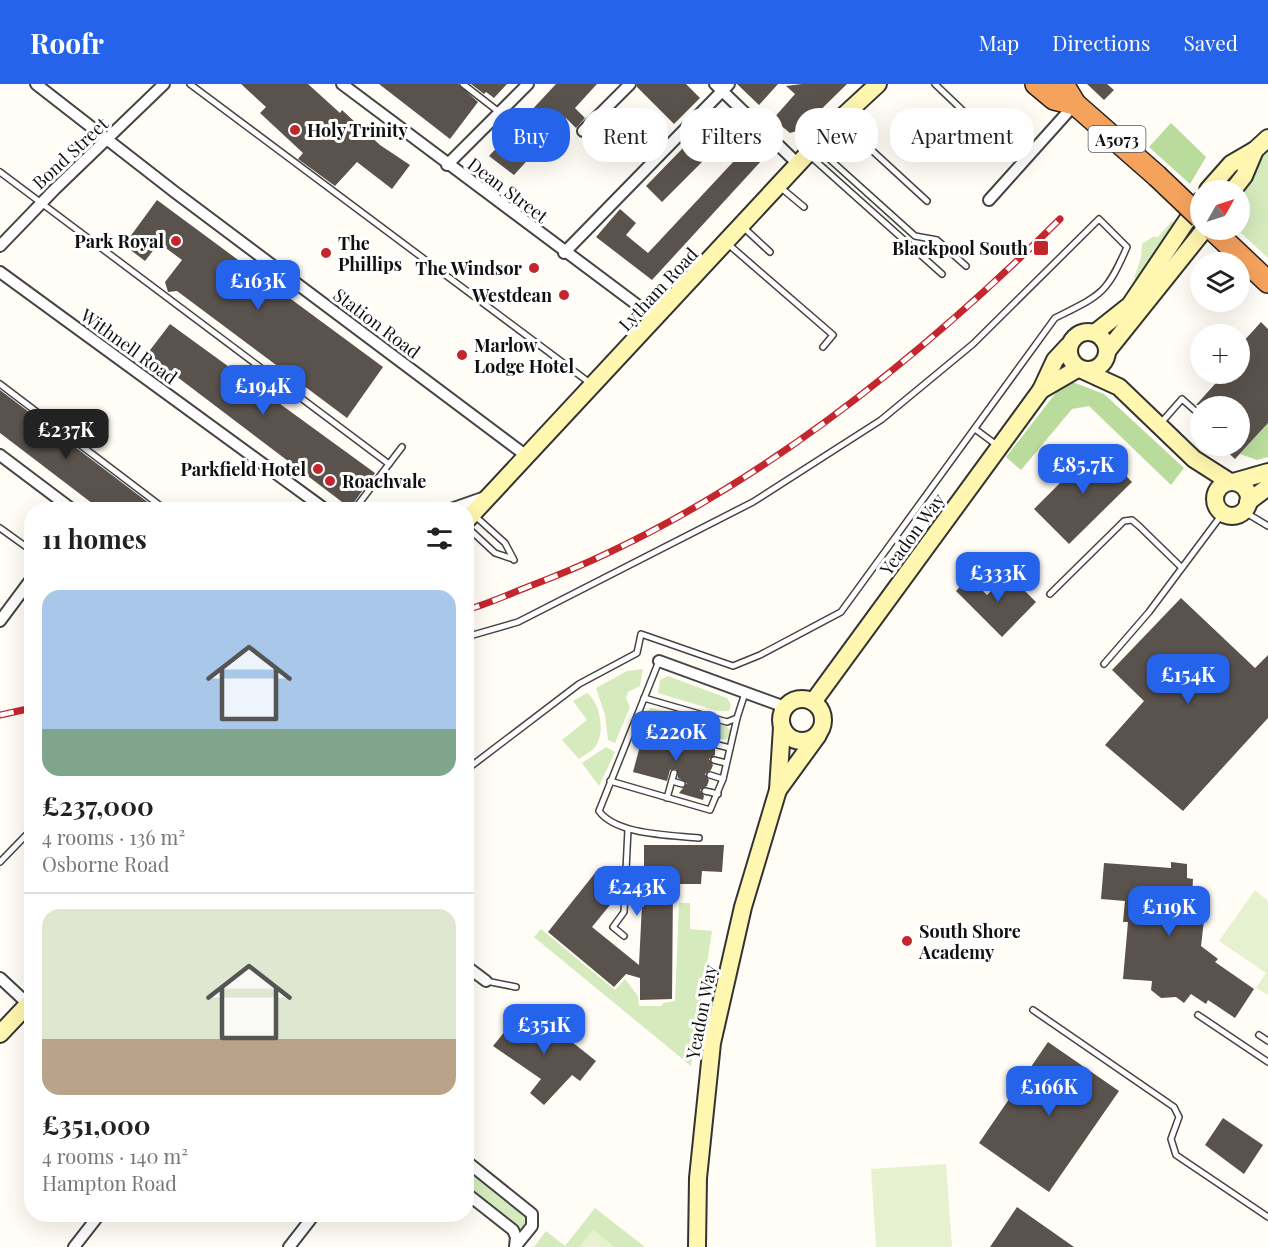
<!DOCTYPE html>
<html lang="en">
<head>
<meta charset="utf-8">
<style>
	body { margin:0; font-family:"Playfair Display",serif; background:#f2f2f2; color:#222; height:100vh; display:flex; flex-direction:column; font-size:22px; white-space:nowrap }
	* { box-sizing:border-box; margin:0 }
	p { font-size:20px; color:#767676 }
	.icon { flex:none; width:33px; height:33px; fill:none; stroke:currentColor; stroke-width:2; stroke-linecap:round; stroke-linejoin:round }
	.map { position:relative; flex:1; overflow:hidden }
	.sheet { position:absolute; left:24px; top:418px; width:450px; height:720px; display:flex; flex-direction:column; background:#fff; border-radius:24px; box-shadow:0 6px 24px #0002 }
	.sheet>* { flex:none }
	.guide { position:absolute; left:492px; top:24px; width:570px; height:54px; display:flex; gap:12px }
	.needle { width:39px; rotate:51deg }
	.buttons { position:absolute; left:1190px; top:96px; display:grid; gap:12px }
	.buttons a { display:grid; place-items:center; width:60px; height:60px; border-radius:50%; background:#fff; box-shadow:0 6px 24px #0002; font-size:30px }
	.price { position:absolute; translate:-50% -51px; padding:0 14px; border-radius:12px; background:#2563eb; color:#fff; font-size:20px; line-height:39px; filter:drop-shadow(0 2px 3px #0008) }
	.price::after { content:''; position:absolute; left:50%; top:36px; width:18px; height:14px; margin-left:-9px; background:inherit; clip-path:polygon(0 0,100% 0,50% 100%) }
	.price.active { background:#222; color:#fff }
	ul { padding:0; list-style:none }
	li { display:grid; align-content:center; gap:12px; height:318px; padding:0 18px }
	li+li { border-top:2px solid #e0e0e0 }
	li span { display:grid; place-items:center; height:186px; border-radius:18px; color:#555 }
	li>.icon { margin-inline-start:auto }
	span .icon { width:108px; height:108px; fill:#fffc; stroke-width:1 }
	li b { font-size:26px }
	h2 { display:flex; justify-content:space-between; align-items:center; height:72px; padding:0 18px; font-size:26px }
	.pill { padding:0 21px; border-radius:24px; background:#fff; box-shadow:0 6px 24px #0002; font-size:21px; line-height:54px }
	.pill.active { background:#2563eb; color:#fff }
	header { display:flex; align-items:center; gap:36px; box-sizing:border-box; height:84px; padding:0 30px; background:#2563eb; color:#fff }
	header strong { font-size:28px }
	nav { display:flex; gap:33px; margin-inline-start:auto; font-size:21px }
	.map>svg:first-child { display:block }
	.green { fill:#d5ebbd }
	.forest { fill:#b9dc9c }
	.pitch { fill:#e6f2cf }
	.building { fill:#5a524d }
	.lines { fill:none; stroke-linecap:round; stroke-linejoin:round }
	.lane-casing { stroke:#444; stroke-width:8 }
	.street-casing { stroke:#444; stroke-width:14 }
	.secondary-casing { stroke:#333; stroke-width:20 }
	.highway-casing { stroke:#222; stroke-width:24 }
	.lane { stroke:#fff; stroke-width:5 }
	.street { stroke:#fff; stroke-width:10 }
	.secondary { stroke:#fff6b0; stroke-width:16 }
	.highway { stroke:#f5a25d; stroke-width:21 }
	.rail-casing { stroke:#c4262e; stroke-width:7 }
	.rail { stroke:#fff; stroke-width:4.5; stroke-dasharray:14; stroke-linecap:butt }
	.highway-bridge-casing { stroke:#222; stroke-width:24; stroke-linecap:butt }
	.highway-bridge { stroke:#f5a25d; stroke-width:21 }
	.poi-dot { fill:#c4262e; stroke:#fff; stroke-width:2 }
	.labels { text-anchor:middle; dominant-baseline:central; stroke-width:6; stroke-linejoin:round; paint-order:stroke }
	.shield { fill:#fff; stroke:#585858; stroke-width:1.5 }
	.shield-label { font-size:16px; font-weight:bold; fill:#111 }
	.poi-label { font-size:18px; font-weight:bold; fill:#111; stroke:#fff; text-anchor:start }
	.street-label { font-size:18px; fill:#111; stroke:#fff }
</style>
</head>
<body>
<header>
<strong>Roofr</strong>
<nav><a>Map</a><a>Directions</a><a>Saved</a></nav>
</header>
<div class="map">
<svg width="1268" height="1163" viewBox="0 0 1268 1163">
	<rect width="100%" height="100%" fill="#fffdf5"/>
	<g class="green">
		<polygon points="1268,54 1268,174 1238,146 1239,106"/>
		<polygon points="1172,137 1176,141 1139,197 1134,194 1141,174 1142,160 1154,152 1157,154"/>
		<polygon points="643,585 640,602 628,608 626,614 630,623 615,659 608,656 605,631 596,604 627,587"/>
		<polygon points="668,592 727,614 731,621 729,627 718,627 658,609 660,596"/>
		<path d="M 587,609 C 600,618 606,650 595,663 C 591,668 584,671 579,675 L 562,656 L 587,636 L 573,617 Z"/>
		<polygon points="651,624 726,642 732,648 726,656 665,639 662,650 644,645 642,648 637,647 645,629"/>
		<polygon points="606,663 615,668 599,702 582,679"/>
		<polygon points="679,819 690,819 690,845 712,847 691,982 534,853 541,845 615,906 625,895 638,912 639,922 662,922 663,919 675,917"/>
		<polygon points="466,1077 534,1138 516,1153 467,1109"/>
		<polygon points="595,1124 645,1163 534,1163 546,1147 565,1162"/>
	</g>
	<g class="forest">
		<polygon points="1171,39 1206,73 1190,100 1149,63"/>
		<polygon points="1070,297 1104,310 1184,384 1171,401 1089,322 1072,325 1021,386 1006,373 1062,301"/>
		<polygon points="1268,339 1268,373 1257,376 1240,370"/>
	</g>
	<g class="pitch">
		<polygon points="1255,806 1268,817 1268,911 1256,904 1266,889 1219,857"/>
		<polygon points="946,1080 952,1163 876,1163 871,1085"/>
		<polygon points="593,1145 614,1163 579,1163"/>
	</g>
	<g class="building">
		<polygon points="241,0 308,0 340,29 342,26 380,61 410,81 392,105 357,78 335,102 298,75 303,69 260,29 266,23"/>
		<polygon points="379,0 458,0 478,18 450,55"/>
		<polygon points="471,0 507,0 494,14 486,8 484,10"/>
		<polygon points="556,0 597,0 575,24 585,34 576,44 566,34 514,91 489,72"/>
		<polygon points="637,0 686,0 700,14 674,40 637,3"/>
		<polygon points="737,0 778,0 759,21"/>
		<polygon points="802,0 847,0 800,46 790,49 773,35 795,10 786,2"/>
		<polygon points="1087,0 1107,0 1114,6 1104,16"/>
		<polygon points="717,29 734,46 662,118 646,102"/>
		<polygon points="749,61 763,75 652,196 596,153 620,125 636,139 626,151 648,169"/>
		<polygon points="157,116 383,283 347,334 177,207 168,208 165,198 182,176 159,159 145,177 124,161"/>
		<polygon points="1261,238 1268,245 1268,339 1235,375 1221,362 1239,362 1239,322 1196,321 1224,290 1239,290 1239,273 1247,264 1242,259"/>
		<polygon points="170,240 375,389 350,424 147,270"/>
		<polygon points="0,306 158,426 101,426 0,349"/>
		<polygon points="1097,362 1132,398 1069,460 1034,425"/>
		<polygon points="1008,490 1036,518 1002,553 956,507 969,493 987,511"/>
		<polygon points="1181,514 1255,584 1268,571 1268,634 1183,727 1105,661 1144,617 1112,586"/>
		<polygon points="644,647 678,657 678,664 681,667 686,665 688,659 697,658 699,653 715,657 715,671 709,675 713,681 711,686 705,690 709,696 707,702 700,706 704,712 703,716 679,709 687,699 678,694 676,685 670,686 667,697 633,688"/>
		<polygon points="644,761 724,761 722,788 702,787 701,800 673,800 672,915 640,916 640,894 626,890 614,903 548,848 599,784 620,803 616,808 619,810 592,843 639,881 642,820 644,823"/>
		<polygon points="1171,778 1187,780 1187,794 1193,795 1191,831 1200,830 1204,836 1201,862 1218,875 1215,878 1254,905 1235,934 1208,916 1206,920 1191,910 1184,919 1176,913 1161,914 1151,906 1152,897 1123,895 1128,838 1123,838 1125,817 1101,815 1104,779 1171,784"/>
		<polygon points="518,931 525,936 529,932 539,940 543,935 596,977 580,997 572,991 544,1021 530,1009 541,995 493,962"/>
		<polygon points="1048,958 1119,1007 1049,1108 979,1059"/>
		<polygon points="1223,1034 1263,1061 1244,1090 1205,1061"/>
		<polygon points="1017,1123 1074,1163 990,1163"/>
	</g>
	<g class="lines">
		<defs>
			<g id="lane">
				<polyline points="190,0 590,299"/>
				<polyline points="463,0 499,28"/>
				<polyline points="935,0 981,44"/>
				<polyline points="840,37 927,117"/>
				<polyline points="816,63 915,152 937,156 966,182"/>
				<polyline points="809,71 942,190"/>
				<polyline points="0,88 389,380 354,426"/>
				<polyline points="780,103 804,123"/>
				<polyline points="743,143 770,168"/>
				<polyline points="728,160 833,251 823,263"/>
				<polyline points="0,300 166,426"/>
				<polyline points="1160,340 1182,315 1200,331"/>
				<polyline points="975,345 998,362"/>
				<polyline points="389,380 402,363"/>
				<polyline points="1243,427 1268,442"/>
				<polyline points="474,431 505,459 514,476"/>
				<polyline points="466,442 495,469 513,475"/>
				<polyline points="0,444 32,467"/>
				<polyline points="1050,510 1124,437 1132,436 1139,442 1181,483"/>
				<path d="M 466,553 L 518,538 L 753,418 L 881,336 L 973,260 L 1099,135 L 1127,163 C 1106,211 1101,211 1055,234 L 841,528 L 760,571 L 733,582 L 641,550 L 637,569 L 579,600 L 466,686"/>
				<path d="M 659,577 L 599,727 C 616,751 671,751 699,754"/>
				<polyline points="1104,580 1149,528 1223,429"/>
				<polyline points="31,581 32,579"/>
				<polyline points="644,614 727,638 737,634 745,609"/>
				<polyline points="718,661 730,664"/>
				<polyline points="682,662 685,651 694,654"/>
				<polyline points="714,676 726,679"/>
				<polyline points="710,691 723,695"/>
				<polyline points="610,697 710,726 723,695 737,634"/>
				<polyline points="672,697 682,700"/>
				<polyline points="705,707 718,710"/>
				<polyline points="667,714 674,689"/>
				<polyline points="0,778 32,745"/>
				<polyline points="624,852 613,843 624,828 628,745"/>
				<polyline points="486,897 516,903"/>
				<polyline points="1033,926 1174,1023 1179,1033 1171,1055 1176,1071 1268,1133"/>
				<polyline points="1198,931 1268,978"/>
				<polyline points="1259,951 1268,957"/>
			</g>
			<g id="street">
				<polyline points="36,0 176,109 528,373"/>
				<polyline points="342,0 656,235"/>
				<polyline points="715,0 798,80"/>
				<polyline points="583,47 630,0"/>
				<polyline points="447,81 528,0"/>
				<polyline points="989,116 1075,20"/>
				<polyline points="0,162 55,105 164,0"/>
				<polyline points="564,169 729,0"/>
				<polyline points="0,188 326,426"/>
				<polyline points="0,371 73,426"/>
				<polyline points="448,426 485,413"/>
				<polyline points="0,537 32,494"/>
				<polyline points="659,577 785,623"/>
				<polyline points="466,882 486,897"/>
				<polyline points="0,894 28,920"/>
				<polyline points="466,1077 532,1130 532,1142 515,1163"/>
				<polyline points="466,1109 513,1146 516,1153 515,1163"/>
				<polyline points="74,1163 99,1131"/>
				<polyline points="289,1163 314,1131"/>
			</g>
			<g id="secondary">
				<polyline points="1208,106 1231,80 1255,66 1268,54"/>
				<polyline points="1233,106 1244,92 1255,66"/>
				<circle cx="1088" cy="267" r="19"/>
				<polyline points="1096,248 1130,221 1200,117"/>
				<polyline points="1108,266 1204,146"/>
				<polyline points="1082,286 1119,303 1194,375 1230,398"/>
				<polyline points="1041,306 1079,284"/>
				<polyline points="1233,398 1268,388"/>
				<circle cx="1232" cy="415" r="17"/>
				<polyline points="1248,418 1268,403"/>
				<polyline points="466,437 839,36 878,0"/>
				<circle cx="802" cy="636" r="21"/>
				<polyline points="813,618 1041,306 1055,276 1068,262"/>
				<polyline points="778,706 818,651"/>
				<polyline points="0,950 32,916"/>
				<polyline points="697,1163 698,1094 712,959 743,823 778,706 782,643"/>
			</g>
			<g id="highway">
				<polyline points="1036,0 1054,15 1075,20"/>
				<polyline points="1063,0 1075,20 1157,92"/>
				<polyline points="1213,146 1268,198"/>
			</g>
		</defs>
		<use href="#lane" class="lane-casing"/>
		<use href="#street" class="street-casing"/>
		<use href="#secondary" class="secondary-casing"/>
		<use href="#highway" class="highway-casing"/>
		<use href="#lane" class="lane"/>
		<use href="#street" class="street"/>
		<use href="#secondary" class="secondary"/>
		<use href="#highway" class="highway"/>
		<defs>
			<g id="rail">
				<path d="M 466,526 C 488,520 509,510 530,502 C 730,427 910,284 1060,135"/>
				<polyline points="0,631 32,624"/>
			</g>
		</defs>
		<use href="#rail" class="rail-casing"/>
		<use href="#rail" class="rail"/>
		<defs>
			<polyline id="highway-bridge" points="1157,92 1200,133"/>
		</defs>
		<use href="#highway-bridge" class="highway-bridge-casing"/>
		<use href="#highway-bridge" class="highway-bridge"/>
	</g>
	<g class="poi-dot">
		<circle cx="295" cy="46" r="6"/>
		<circle cx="176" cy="157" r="6"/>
		<rect x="1033" y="156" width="16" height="16" rx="3"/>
		<circle cx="326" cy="169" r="6"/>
		<circle cx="534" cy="184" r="6"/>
		<circle cx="564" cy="211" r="6"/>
		<circle cx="462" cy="271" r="6"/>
		<circle cx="318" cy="385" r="6"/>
		<circle cx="330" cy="397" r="6"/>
		<circle cx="907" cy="857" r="6"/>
	</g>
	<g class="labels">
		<rect class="shield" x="1088.5" y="42" width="57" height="26" rx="4.5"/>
		<g class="shield-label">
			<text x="1117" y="55">A5073</text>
		</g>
		<g class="poi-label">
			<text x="307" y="46">Holy Trinity</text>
			<text x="164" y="157" text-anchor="end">Park Royal</text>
			<text x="338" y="159">The<tspan x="338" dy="21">Phillips</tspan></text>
			<text x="1028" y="164" text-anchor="end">Blackpool South</text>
			<text x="522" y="184" text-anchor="end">The Windsor</text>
			<text x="552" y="211" text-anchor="end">Westdean</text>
			<text x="474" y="261">Marlow<tspan x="474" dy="21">Lodge Hotel</tspan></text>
			<text x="306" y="385" text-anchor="end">Parkfield Hotel</text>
			<text x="342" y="397">Roachvale</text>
			<text x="919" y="847">South Shore<tspan x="919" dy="21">Academy</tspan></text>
		</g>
		<g class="street-label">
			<text transform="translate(70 69) rotate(-43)">Bond Street</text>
			<text transform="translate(508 106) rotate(37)">Dean Street</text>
			<text transform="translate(658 205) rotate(-47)">Lytham Road</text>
			<text transform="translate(377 239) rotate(37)">Station Road</text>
			<text transform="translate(129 262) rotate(36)">Withnell Road</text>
			<text transform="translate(912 450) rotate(-54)">Yeadon Way</text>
			<text transform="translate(701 928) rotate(-79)">Yeadon Way</text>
		</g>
	</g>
</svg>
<div class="buttons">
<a><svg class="needle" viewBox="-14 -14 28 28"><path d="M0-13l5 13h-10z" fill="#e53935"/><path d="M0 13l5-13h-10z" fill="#767676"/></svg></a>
<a><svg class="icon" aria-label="layers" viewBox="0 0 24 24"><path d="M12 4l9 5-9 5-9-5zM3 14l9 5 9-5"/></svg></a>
<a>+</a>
<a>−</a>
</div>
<b class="price" style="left:258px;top:227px">£163K</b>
<b class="price" style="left:263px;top:332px">£194K</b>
<b class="price active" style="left:66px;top:376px">£237K</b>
<b class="price" style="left:1083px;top:411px">£85.7K</b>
<b class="price" style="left:998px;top:519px">£333K</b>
<b class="price" style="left:1188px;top:621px">£154K</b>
<b class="price" style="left:676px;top:678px">£220K</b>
<b class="price" style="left:637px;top:833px">£243K</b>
<b class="price" style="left:1169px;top:853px">£119K</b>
<b class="price" style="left:544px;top:971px">£351K</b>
<b class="price" style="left:1049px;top:1033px">£166K</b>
<div class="guide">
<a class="pill active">Buy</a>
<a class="pill">Rent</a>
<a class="pill">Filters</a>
<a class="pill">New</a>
<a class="pill">Apartment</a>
</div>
<section class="sheet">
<h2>11 homes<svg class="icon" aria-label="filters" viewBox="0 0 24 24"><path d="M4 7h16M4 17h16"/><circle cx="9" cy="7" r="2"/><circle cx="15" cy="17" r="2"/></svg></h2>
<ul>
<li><span style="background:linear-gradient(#a9c7e8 75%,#7fa58c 0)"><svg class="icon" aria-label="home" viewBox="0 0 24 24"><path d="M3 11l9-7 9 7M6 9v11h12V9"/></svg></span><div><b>£237,000</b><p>4 rooms · 136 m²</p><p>Osborne Road</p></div></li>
<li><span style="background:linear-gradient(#dfe7d0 70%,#b9a48a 0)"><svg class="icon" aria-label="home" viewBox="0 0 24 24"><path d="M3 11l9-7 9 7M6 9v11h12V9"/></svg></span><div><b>£351,000</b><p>4 rooms · 140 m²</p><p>Hampton Road</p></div></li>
</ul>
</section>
</div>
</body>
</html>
